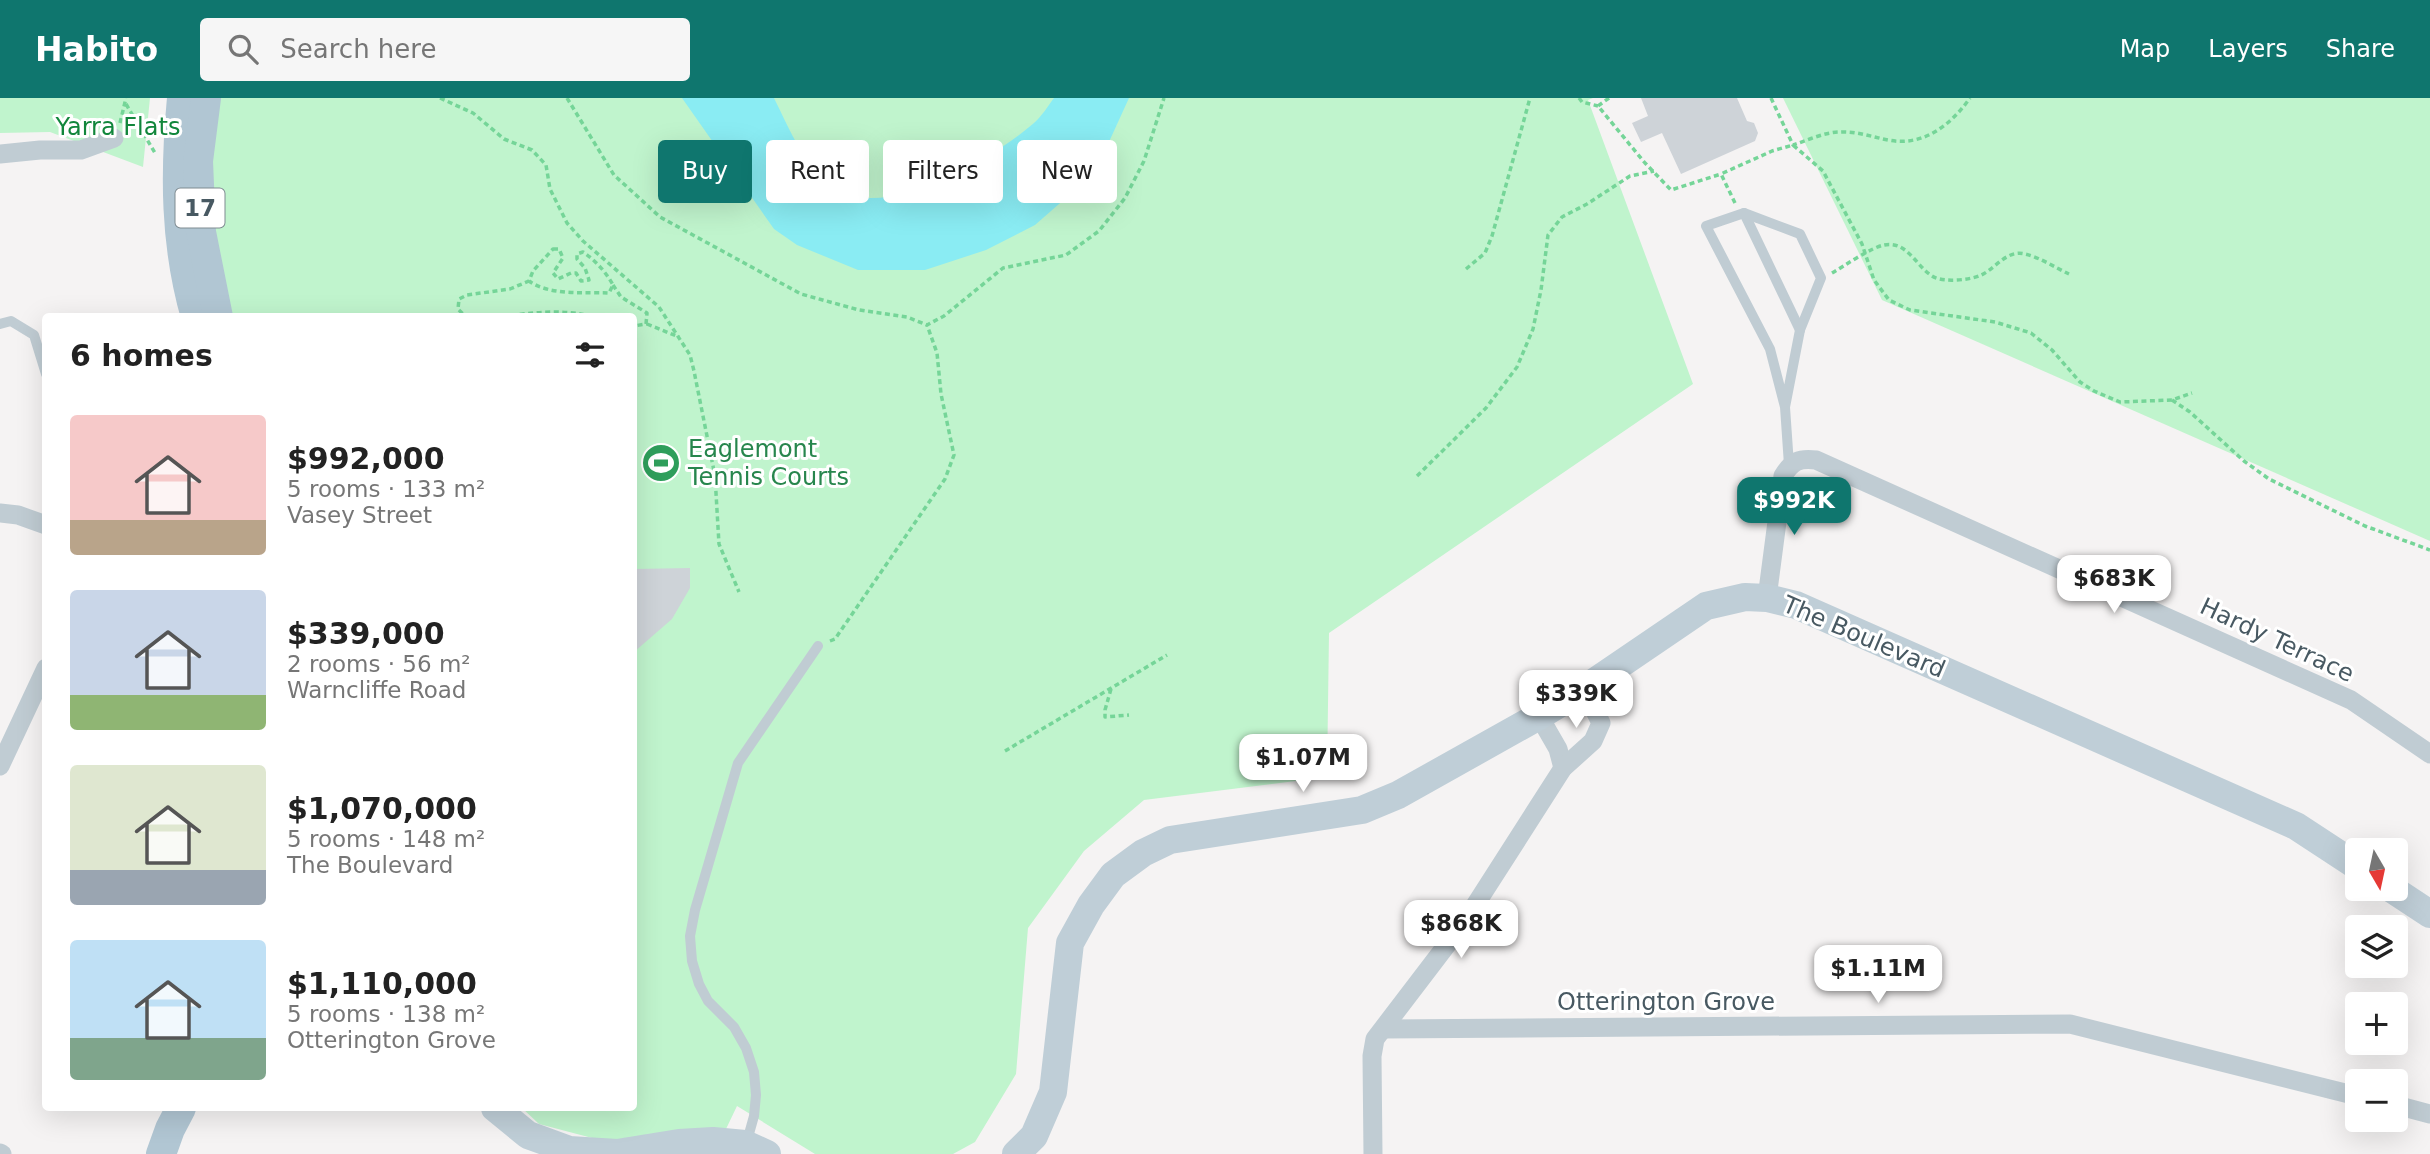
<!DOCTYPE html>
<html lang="en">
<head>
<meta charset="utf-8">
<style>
	body { margin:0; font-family:"DejaVu Sans",sans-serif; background:#f6f6f6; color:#222; height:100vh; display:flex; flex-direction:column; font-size:26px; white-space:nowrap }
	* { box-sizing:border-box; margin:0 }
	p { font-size:23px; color:#767676 }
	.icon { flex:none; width:38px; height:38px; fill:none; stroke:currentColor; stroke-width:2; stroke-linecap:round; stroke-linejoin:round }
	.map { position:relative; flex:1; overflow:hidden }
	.panel { position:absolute; left:42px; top:215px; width:595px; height:798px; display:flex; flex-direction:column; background:#fff; border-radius:7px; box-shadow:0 7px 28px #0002 }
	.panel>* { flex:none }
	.top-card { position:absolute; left:658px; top:42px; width:665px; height:63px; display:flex; gap:14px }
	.needle { width:46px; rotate:171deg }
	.buttons { position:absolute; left:2345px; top:740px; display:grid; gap:14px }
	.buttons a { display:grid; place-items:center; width:63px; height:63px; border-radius:7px; background:#fff; box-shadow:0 7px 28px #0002; font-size:35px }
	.price { position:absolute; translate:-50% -60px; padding:0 16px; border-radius:14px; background:#fff; color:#222; font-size:23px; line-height:46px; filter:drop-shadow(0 2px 4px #0008) }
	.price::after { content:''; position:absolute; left:50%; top:42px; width:21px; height:16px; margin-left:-10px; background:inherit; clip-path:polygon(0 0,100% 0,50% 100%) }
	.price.selected { background:#0f766e; color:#fff }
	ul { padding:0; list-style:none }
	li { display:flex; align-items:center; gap:21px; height:175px; padding:0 28px }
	li span { display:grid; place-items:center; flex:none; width:196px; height:140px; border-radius:7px; color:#555 }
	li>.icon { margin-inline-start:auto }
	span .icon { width:84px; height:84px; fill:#fffc; stroke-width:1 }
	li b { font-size:30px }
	h2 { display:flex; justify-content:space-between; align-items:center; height:84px; padding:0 28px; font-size:30px }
	.tag { padding:0 24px; border-radius:7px; background:#fff; box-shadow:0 7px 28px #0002; font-size:24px; line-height:63px }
	.tag.selected { background:#0f766e; color:#fff }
	header { display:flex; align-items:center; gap:42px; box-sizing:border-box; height:98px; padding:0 35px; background:#0f766e; color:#fff }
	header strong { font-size:33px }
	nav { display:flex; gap:38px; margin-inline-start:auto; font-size:24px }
	.search { width:490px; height:63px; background:#f6f6f6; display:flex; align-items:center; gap:18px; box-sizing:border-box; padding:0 24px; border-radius:7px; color:#767676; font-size:26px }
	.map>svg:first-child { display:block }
	.green { fill:#c0f4cd }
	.water { fill:#8aecf3 }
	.building { fill:#ced3d8 }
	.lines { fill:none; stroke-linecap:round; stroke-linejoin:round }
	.path { stroke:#75d598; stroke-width:3.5; stroke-dasharray:5 3.5; stroke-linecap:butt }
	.lane { stroke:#c0ccd3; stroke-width:10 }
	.street { stroke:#c0ccd3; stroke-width:19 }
	.secondary { stroke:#bfced7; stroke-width:28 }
	.primary { stroke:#b1c6d3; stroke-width:30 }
	.labels { text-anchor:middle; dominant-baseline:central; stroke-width:6; stroke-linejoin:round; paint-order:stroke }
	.shield { fill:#fff; stroke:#7f8b91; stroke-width:2 }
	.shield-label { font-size:23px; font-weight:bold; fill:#485962 }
	.park-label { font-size:24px; fill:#11863b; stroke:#fff }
	.leisure-label { font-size:24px; fill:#27864d; stroke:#fff; text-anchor:start }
	.street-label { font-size:24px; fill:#485962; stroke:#fff }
</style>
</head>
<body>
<header>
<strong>Habito</strong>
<div class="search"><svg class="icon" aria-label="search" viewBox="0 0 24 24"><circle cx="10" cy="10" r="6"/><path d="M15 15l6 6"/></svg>Search here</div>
<nav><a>Map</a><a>Layers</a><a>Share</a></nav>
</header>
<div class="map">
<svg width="2430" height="1056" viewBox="0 0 2430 1056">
	<rect width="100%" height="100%" fill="#f5f3f3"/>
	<g class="green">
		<polygon points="0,0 150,0 143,69 50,34 0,35"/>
		<polygon points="202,0 1593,0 1588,2 1693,286 1329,535 1327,679 1144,702 1084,753 1028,830 1016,976 975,1044 953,1056 815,1056 737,1008 726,1031 615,1046 539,1026 522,1010 634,1010 634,219 223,219"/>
		<polygon points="1783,0 2430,0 2430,443 1882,202"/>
	</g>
	<path class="water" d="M 682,0 L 774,0 C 791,34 804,69 837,91 C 887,124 995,59 1034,25 C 1042,18 1048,8 1054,0 L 1129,0 L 1103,57 L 1075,92 L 1035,127 L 986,152 L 925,172 L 858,172 L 797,147 L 774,131 Z"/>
	<g class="building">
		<polygon points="1641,0 1737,0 1747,23 1754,25 1758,35 1755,43 1681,76 1662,35 1641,44 1632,25 1648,18"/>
		<polygon points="690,470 690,490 672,521 634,554 634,471"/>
	</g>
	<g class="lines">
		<g class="path">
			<polyline points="440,0 473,15 504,41 532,52 546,67 550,91 567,125 583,143 659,209 690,257 694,273 715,378 719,446 739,494"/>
			<polyline points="567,0 614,77 660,119 801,196 859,212 907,219 927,227 944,218 1003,170 1066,157 1099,133 1125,100 1144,63 1164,0"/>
			<polyline points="1579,0 1582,4 1598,8"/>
			<polyline points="1609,0 1598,8 1645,65 1671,92 1721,76"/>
			<path d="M 1771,0 L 1793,47 C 1808,42 1825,34 1840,34 C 1857,33 1872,39 1888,42 C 1923,49 1951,27 1970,0"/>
			<polyline points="126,6 155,55"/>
			<polyline points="120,25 126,0"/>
			<polyline points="1735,105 1721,76 1772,53 1793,47 1823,73 1862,146 1874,182 1889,202 1910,212 1995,224 2031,235 2052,252 2080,284 2094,293 2120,304 2172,302 2192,295"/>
			<path d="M 553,151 L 559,151 L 563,160 L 553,175 L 558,181 L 571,175 L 576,175 L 581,183 L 589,182 L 585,170 L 577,161 L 577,156 L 583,154 C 595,162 606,174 613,187 L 609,195 C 584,194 550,198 529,183 L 533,173 Z"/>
			<polyline points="1466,171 1485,155 1492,138 1530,0"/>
			<path d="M 1832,175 C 1844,168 1872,149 1884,147 C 1909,142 1917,172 1936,180 C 1947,184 1968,182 1979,178 C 1995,172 2006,151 2025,156 C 2039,159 2056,170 2069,176"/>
			<polyline points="613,187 621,199 647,215 646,226 634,228"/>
			<polyline points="470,219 464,217 458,211 459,201 467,197 510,191 529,183"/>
			<path d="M 503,219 C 531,214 566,211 594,219"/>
			<polyline points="647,226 679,239"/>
			<polyline points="2172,302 2190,314 2244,363 2269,381 2365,428 2430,452"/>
			<polyline points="1417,378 1486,310 1517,269 1533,231 1541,192 1548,137 1562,119 1587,106 1630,78 1654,73"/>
			<polyline points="830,543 835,541 945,381 954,357 941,296 937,255 927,227"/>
			<polyline points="1111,591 1105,612 1105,619 1129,617"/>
			<polyline points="1005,653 1167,557"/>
		</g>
		<g class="lane">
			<polyline points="1744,115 1800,232"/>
			<polyline points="0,226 11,223 34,237 46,276"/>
			<polyline points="1785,309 1770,251 1706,128 1744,115 1800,136 1821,180 1800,232 1785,309 1789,367"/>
			<polyline points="747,1043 754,1018 756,997 754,974 746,950 734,929 708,903 699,886 692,863 690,838 695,812 738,665 818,548"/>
		</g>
		<g class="street">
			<polyline points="0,56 40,52 81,52 114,40"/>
			<polyline points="0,415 18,417 46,427"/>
			<path d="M 1767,500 L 1783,378 C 1792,363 1799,360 1816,362 L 2351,602 L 2430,656"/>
			<polyline points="1539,618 1558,651 1563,670"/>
			<polyline points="0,668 46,570"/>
			<polyline points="1385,931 2070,926 2357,998"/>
			<polyline points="2396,1007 2430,1016"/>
			<polyline points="0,1055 2,1056"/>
			<polyline points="1373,1056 1372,958 1375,941 1465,823 1563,670 1593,643 1601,625 1584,591"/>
		</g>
		<g class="secondary">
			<polyline points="2392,791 2430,816"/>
			<polyline points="495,1010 528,1037 569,1052 617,1055 679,1045 713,1043 745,1046 767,1056"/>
			<polyline points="1016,1056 1034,1038 1053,994 1070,845 1091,807 1113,777 1143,755 1170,742 1362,712 1398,697 1539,618 1584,591 1706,508 1745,499 1767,500 1796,507 2296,728 2357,768"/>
		</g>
		<g class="primary">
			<path d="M 182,0 C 175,74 175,147 196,219"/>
			<polyline points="206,0 198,63 201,134 218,219"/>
			<polyline points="161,1056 170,1031 181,1010"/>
		</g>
	</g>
	<defs>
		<symbol id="stadium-disc" viewBox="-11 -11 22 22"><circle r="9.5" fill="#2e9e5b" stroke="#fff"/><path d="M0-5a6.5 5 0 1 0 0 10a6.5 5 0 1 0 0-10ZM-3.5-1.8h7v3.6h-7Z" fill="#fff"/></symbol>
	</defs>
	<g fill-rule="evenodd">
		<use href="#stadium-disc" x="639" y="343" width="44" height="44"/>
	</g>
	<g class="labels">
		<rect class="shield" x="175.5" y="90.5" width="49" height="39" rx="5"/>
		<g class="shield-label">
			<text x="200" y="110">17</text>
		</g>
		<g class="park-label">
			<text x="118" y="29">Yarra Flats</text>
		</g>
		<g class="leisure-label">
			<text x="688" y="351">Eaglemont<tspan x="688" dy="28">Tennis Courts</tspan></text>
		</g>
		<g class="street-label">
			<text transform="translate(1864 539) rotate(23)">The Boulevard</text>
			<text transform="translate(2277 542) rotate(25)">Hardy Terrace</text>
			<text x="1666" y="904">Otterington Grove</text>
		</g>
	</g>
</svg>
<div class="buttons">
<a><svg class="needle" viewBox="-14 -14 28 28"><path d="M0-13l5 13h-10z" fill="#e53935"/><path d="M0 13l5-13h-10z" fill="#767676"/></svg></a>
<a><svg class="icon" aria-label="layers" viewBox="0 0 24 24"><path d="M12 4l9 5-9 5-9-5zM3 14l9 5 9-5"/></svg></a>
<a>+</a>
<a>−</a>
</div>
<b class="price selected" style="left:1794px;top:439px">$992K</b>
<b class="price" style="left:2114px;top:517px">$683K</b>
<b class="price" style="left:1576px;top:632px">$339K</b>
<b class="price" style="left:1303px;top:696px">$1.07M</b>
<b class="price" style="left:1461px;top:862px">$868K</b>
<b class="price" style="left:1878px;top:907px">$1.11M</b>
<div class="top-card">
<a class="tag selected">Buy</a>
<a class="tag">Rent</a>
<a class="tag">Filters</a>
<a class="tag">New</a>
</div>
<section class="panel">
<h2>6 homes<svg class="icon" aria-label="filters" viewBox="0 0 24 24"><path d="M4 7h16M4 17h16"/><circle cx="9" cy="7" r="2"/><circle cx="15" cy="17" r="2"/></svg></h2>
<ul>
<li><span style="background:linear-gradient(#f6c9c9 75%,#b9a48a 0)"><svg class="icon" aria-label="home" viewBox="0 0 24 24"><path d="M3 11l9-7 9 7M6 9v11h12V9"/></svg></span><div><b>$992,000</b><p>5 rooms · 133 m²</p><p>Vasey Street</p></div></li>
<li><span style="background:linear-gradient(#c9d6e8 75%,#8fb573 0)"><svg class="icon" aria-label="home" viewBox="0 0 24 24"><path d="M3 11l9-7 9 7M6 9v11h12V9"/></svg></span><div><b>$339,000</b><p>2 rooms · 56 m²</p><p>Warncliffe Road</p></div></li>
<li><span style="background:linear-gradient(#dfe7d0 75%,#9aa5b1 0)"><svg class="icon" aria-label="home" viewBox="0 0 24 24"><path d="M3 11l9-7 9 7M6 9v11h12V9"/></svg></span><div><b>$1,070,000</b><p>5 rooms · 148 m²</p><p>The Boulevard</p></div></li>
<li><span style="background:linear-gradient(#bfe0f5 70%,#7fa58c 0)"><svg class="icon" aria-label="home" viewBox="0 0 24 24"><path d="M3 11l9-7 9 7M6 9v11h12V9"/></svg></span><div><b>$1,110,000</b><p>5 rooms · 138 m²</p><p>Otterington Grove</p></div></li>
</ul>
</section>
</div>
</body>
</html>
